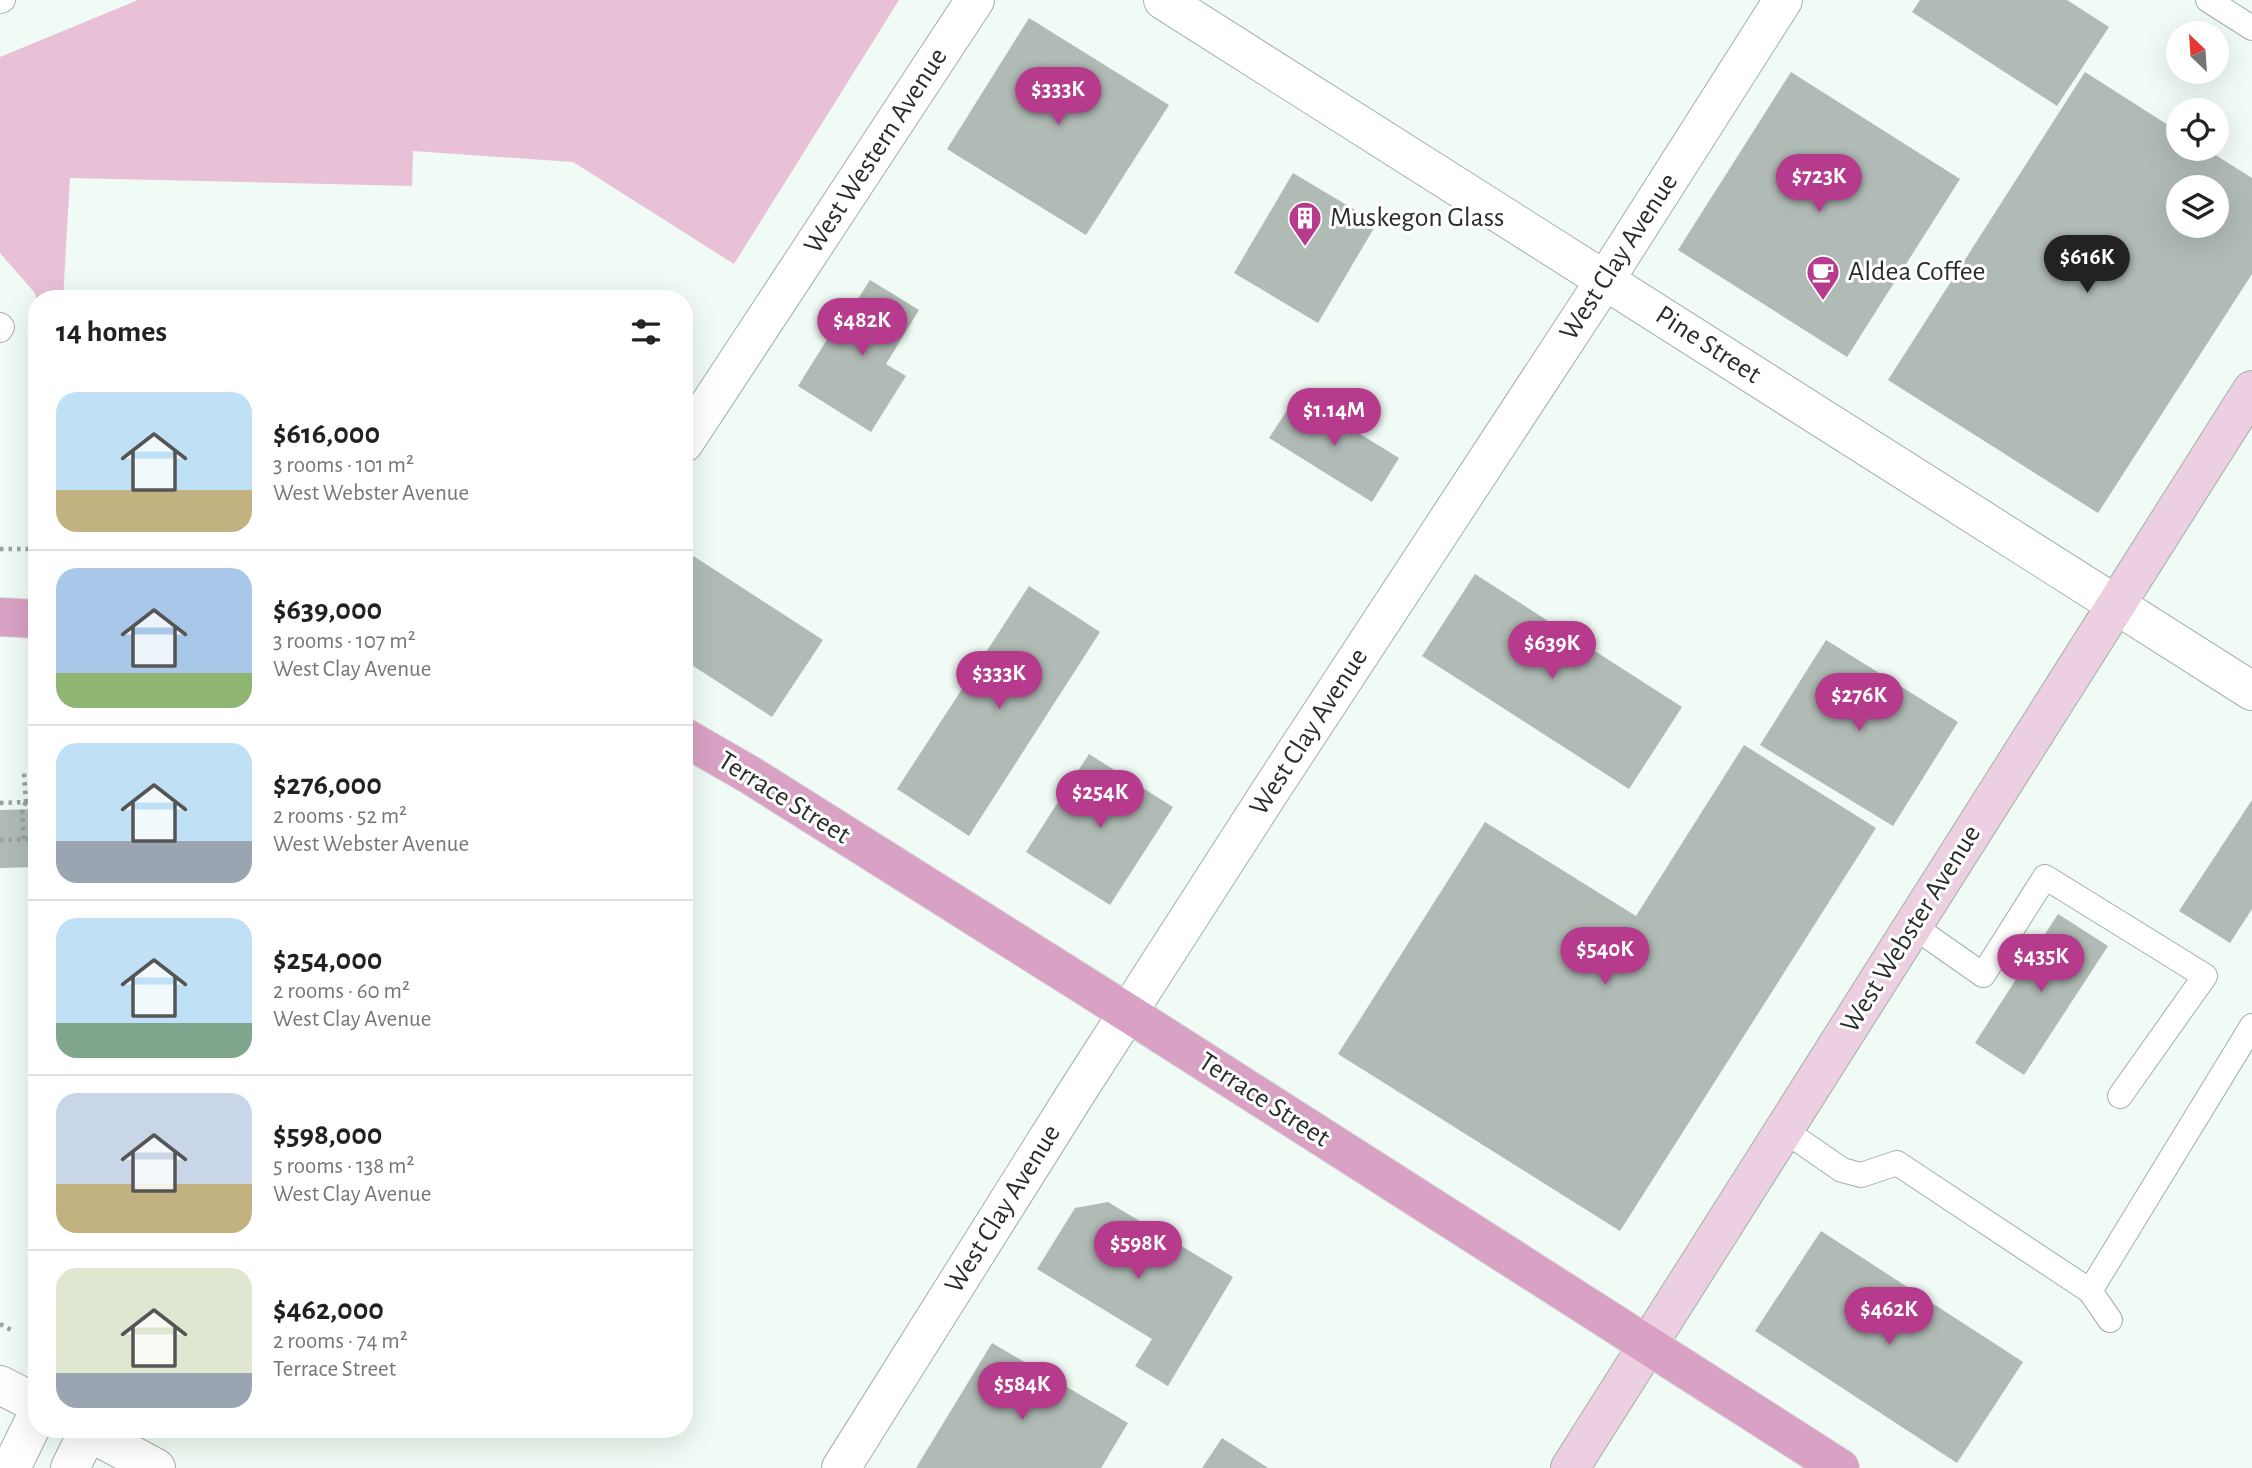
<!DOCTYPE html>
<html lang="en">
<head>
<meta charset="utf-8">
<style>
	body { margin:0; font-family:"Alegreya Sans",sans-serif; background:#f6f6f6; color:#222; height:100vh; display:flex; flex-direction:column; font-size:26px; white-space:nowrap }
	* { box-sizing:border-box; margin:0 }
	p { font-size:23px; color:#767676 }
	.icon { flex:none; width:38px; height:38px; fill:none; stroke:currentColor; stroke-width:2; stroke-linecap:round; stroke-linejoin:round }
	.map { position:relative; flex:1; overflow:hidden }
	.sheet { position:absolute; left:28px; top:290px; width:665px; height:1148px; display:flex; flex-direction:column; background:#fff; border-radius:28px; box-shadow:0 7px 28px #0002 }
	.sheet>* { flex:none }
	.needle { width:46px; rotate:335deg }
	.fabs { position:absolute; left:2166px; top:21px; display:grid; gap:14px }
	.fabs a { display:grid; place-items:center; width:63px; height:63px; border-radius:50%; background:#fff; box-shadow:0 7px 28px #0002; font-size:35px }
	.price { position:absolute; translate:-50% -60px; padding:0 16px; border-radius:24px; background:#b63b8d; color:#fff; font-size:23px; line-height:46px; filter:drop-shadow(0 2px 4px #0008) }
	.price::after { content:''; position:absolute; left:50%; top:42px; width:21px; height:16px; margin-left:-10px; background:inherit; clip-path:polygon(0 0,100% 0,50% 100%) }
	.price.on { background:#222; color:#fff }
	ul { padding:0; list-style:none }
	li { display:flex; align-items:center; gap:21px; height:175px; padding:0 28px }
	li+li { border-top:2px solid #e0e0e0 }
	li span { display:grid; place-items:center; flex:none; width:196px; height:140px; border-radius:21px; color:#555 }
	li>.icon { margin-inline-start:auto }
	span .icon { width:84px; height:84px; fill:#fffc; stroke-width:1 }
	li b { font-size:30px }
	h2 { display:flex; justify-content:space-between; align-items:center; height:84px; padding:0 28px; font-size:30px }
	.map>svg:first-child { display:block }
	.green { fill:#e9c1d7 }
	.building { fill:#b1bbb5; fill-rule:evenodd }
	.lines { fill:none; stroke-linecap:round; stroke-linejoin:round }
	.service-casing { stroke:#a4afa8; stroke-width:26 }
	.minor-casing { stroke:#a4afa8; stroke-width:40 }
	.secondary-casing { stroke:#a4afa8; stroke-width:40 }
	.primary-casing { stroke:#d8d9d9; stroke-width:40 }
	.path { stroke:#99a29d; stroke-width:4.5; stroke-dasharray:3.5 5; stroke-linecap:butt }
	.service { stroke:#fff; stroke-width:24 }
	.minor { stroke:#fff; stroke-width:38 }
	.secondary { stroke:#ecd0e2; stroke-width:38 }
	.primary { stroke:#d9a1c4; stroke-width:38 }
	.labels { text-anchor:middle; dominant-baseline:central; stroke-width:6; stroke-linejoin:round; paint-order:stroke }
	.street-label { font-size:28px; fill:#292e2b; stroke:#fff }
	.poi-label { font-size:28px; fill:#292e2b; stroke:#fff; text-anchor:start }
</style>
</head>
<body>
<div class="map">
<svg width="2252" height="1468" viewBox="0 0 2252 1468">
	<rect width="100%" height="100%" fill="#effbf4"/>
	<polygon class="green" points="138,0 899,0 734,264 573,162 413,151 412,186 70,178 63,299 37,299 37,302 35,293 0,253 0,57"/>
	<g class="building">
		<polygon points="1920,0 2067,0 2109,27 2057,106 1912,12"/>
		<polygon points="1029,18 1169,105 1086,235 947,149"/>
		<polygon points="1791,72 1960,179 1847,357 1678,250"/>
		<path d="M 2085,72 L 2179,132 L 2179,149 L 2206,149 L 2252,178 L 2252,274 L 2098,513 L 1888,380 ZM 2179,187 L 2217,187 L 2217,226 L 2179,226 Z"/>
		<polygon points="1293,173 1377,223 1318,323 1234,273"/>
		<polygon points="870,280 919,310 886,364 906,376 871,432 798,386 833,330 837,332"/>
		<polygon points="1297,395 1399,458 1372,502 1269,438"/>
		<polygon points="684,550 823,640 772,717 684,660"/>
		<polygon points="1475,574 1682,707 1629,789 1422,656"/>
		<polygon points="1029,586 1100,632 969,836 897,789"/>
		<polygon points="1826,640 1958,722 1893,826 1760,745"/>
		<polygon points="1744,745 1876,828 1620,1231 1338,1054 1485,822 1636,916"/>
		<polygon points="1089,754 1173,807 1110,905 1026,852"/>
		<polygon points="2252,800 2252,909 2230,943 2179,911"/>
		<polygon points="36,809 37,867 0,868 0,810"/>
		<polygon points="2058,914 2108,946 2024,1075 1975,1043"/>
		<polygon points="1108,1202 1233,1277 1168,1386 1135,1366 1152,1339 1037,1269 1075,1208"/>
		<polygon points="1821,1231 2023,1362 1957,1463 1755,1331"/>
		<polygon points="992,1343 1128,1423 1101,1468 916,1468"/>
		<polygon points="1222,1438 1268,1468 1202,1468"/>
	</g>
	<g class="lines">
		<defs>
			<g id="service">
				<polyline points="2208,0 2252,28"/>
				<polyline points="0,1 3,0"/>
				<polyline points="0,325 2,327 0,330"/>
				<polyline points="1913,926 1983,975 2045,877 2205,976 2120,1096"/>
				<polyline points="1784,1130 1842,1170 1861,1175 1897,1163 2090,1291 2110,1320"/>
				<polyline points="2090,1291 2252,1026"/>
			</g>
			<g id="minor">
				<polyline points="1163,0 2252,691"/>
				<polyline points="684,443 975,0"/>
				<polyline points="0,1385 37,1404"/>
				<polyline points="85,1430 156,1468"/>
				<polyline points="11,1468 37,1415"/>
				<polyline points="70,1468 89,1430"/>
				<polyline points="841,1468 1075,1095 1269,793 1605,280 1783,0"/>
			</g>
			<polyline id="secondary" points="1570,1468 2252,390"/>
			<g id="primary">
				<polyline points="0,617 37,619"/>
				<polyline points="684,737 750,775 1128,1013 1840,1468"/>
			</g>
		</defs>
		<use href="#service" class="service-casing"/>
		<use href="#minor" class="minor-casing"/>
		<use href="#secondary" class="secondary-casing"/>
		<use href="#primary" class="primary-casing"/>
		<g class="path">
			<polyline points="0,549 37,549"/>
			<polyline points="0,803 26,802 24,773"/>
			<polyline points="24,839 22,810 26,802"/>
			<polyline points="0,840 37,839"/>
			<polyline points="0,1324 13,1331"/>
		</g>
		<use href="#service" class="service"/>
		<use href="#minor" class="minor"/>
		<use href="#secondary" class="secondary"/>
		<use href="#primary" class="primary"/>
	</g>
	<defs>
		<symbol id="building-pin" viewBox="-11 -11 22 30"><path d="M0 17L-7.5 6A9.5 9.5 0 1 1 7.5 6Z" fill="#b63b8d" stroke="#fff"/><path d="M-4-6H4V6H1V3H-1V6H-4ZM-2.5-4.3h1.7v1.8h-1.7ZM.8-4.3h1.7v1.8H.8ZM-2.5-1h1.7V.8h-1.7ZM.8-1h1.7V.8H.8Z" fill="#fff"/></symbol>
		<symbol id="cafe-pin" viewBox="-11 -11 22 30"><path d="M0 17L-7.5 6A9.5 9.5 0 1 1 7.5 6Z" fill="#b63b8d" stroke="#fff"/><path d="M-5.5-4.5H6V0H3Q3 3.5 0 3.5H-2.5Q-5.5 3.5-5.5 0ZM3-3.2v2h1.7v-2ZM-6 4.5H4V6H-6Z" fill="#fff"/></symbol>
	</defs>
	<g fill-rule="evenodd">
		<use href="#building-pin" x="1286" y="199" width="38" height="52"/>
		<use href="#cafe-pin" x="1804" y="253" width="38" height="52"/>
	</g>
	<g class="labels">
		<g class="street-label">
			<text transform="translate(876 151) rotate(-57)">West Western Avenue</text>
			<text transform="translate(1619 257) rotate(-57)">West Clay Avenue</text>
			<text transform="translate(1708 345) rotate(33)">Pine Street</text>
			<text transform="translate(1309 732) rotate(-57)">West Clay Avenue</text>
			<text transform="translate(784 798) rotate(32)">Terrace Street</text>
			<text transform="translate(1911 929) rotate(-58)">West Webster Avenue</text>
			<text transform="translate(1264 1100) rotate(33)">Terrace Street</text>
			<text transform="translate(1003 1209) rotate(-58)">West Clay Avenue</text>
		</g>
		<g class="poi-label">
			<text x="1330" y="218">Muskegon Glass</text>
			<text x="1848" y="272">Aldea Coffee</text>
		</g>
	</g>
</svg>
<div class="fabs">
<a><svg class="needle" viewBox="-14 -14 28 28"><path d="M0-13l5 13h-10z" fill="#e53935"/><path d="M0 13l5-13h-10z" fill="#767676"/></svg></a>
<a><svg class="icon" aria-label="locate" viewBox="0 0 24 24"><circle cx="12" cy="12" r="6"/><path d="M12 2v4M12 18v4M2 12h4M18 12h4"/></svg></a>
<a><svg class="icon" aria-label="layers" viewBox="0 0 24 24"><path d="M12 4l9 5-9 5-9-5zM3 14l9 5 9-5"/></svg></a>
</div>
<b class="price" style="left:1058px;top:127px">$333K</b>
<b class="price" style="left:1819px;top:214px">$723K</b>
<b class="price on" style="left:2087px;top:295px">$616K</b>
<b class="price" style="left:862px;top:358px">$482K</b>
<b class="price" style="left:1334px;top:448px">$1.14M</b>
<b class="price" style="left:1552px;top:681px">$639K</b>
<b class="price" style="left:999px;top:711px">$333K</b>
<b class="price" style="left:1859px;top:733px">$276K</b>
<b class="price" style="left:1100px;top:830px">$254K</b>
<b class="price" style="left:1605px;top:987px">$540K</b>
<b class="price" style="left:2041px;top:994px">$435K</b>
<b class="price" style="left:1138px;top:1281px">$598K</b>
<b class="price" style="left:1889px;top:1347px">$462K</b>
<b class="price" style="left:1022px;top:1422px">$584K</b>
<section class="sheet">
<h2>14 homes<svg class="icon" aria-label="filters" viewBox="0 0 24 24"><path d="M4 7h16M4 17h16"/><circle cx="9" cy="7" r="2"/><circle cx="15" cy="17" r="2"/></svg></h2>
<ul>
<li><span style="background:linear-gradient(#bfe0f5 70%,#c2b280 0)"><svg class="icon" aria-label="home" viewBox="0 0 24 24"><path d="M3 11l9-7 9 7M6 9v11h12V9"/></svg></span><div><b>$616,000</b><p>3 rooms · 101 m²</p><p>West Webster Avenue</p></div></li>
<li><span style="background:linear-gradient(#a9c7e8 75%,#8fb573 0)"><svg class="icon" aria-label="home" viewBox="0 0 24 24"><path d="M3 11l9-7 9 7M6 9v11h12V9"/></svg></span><div><b>$639,000</b><p>3 rooms · 107 m²</p><p>West Clay Avenue</p></div></li>
<li><span style="background:linear-gradient(#bfe0f5 70%,#9aa5b1 0)"><svg class="icon" aria-label="home" viewBox="0 0 24 24"><path d="M3 11l9-7 9 7M6 9v11h12V9"/></svg></span><div><b>$276,000</b><p>2 rooms · 52 m²</p><p>West Webster Avenue</p></div></li>
<li><span style="background:linear-gradient(#bfe0f5 75%,#7fa58c 0)"><svg class="icon" aria-label="home" viewBox="0 0 24 24"><path d="M3 11l9-7 9 7M6 9v11h12V9"/></svg></span><div><b>$254,000</b><p>2 rooms · 60 m²</p><p>West Clay Avenue</p></div></li>
<li><span style="background:linear-gradient(#c9d6e8 65%,#c2b280 0)"><svg class="icon" aria-label="home" viewBox="0 0 24 24"><path d="M3 11l9-7 9 7M6 9v11h12V9"/></svg></span><div><b>$598,000</b><p>5 rooms · 138 m²</p><p>West Clay Avenue</p></div></li>
<li><span style="background:linear-gradient(#dfe7d0 75%,#9aa5b1 0)"><svg class="icon" aria-label="home" viewBox="0 0 24 24"><path d="M3 11l9-7 9 7M6 9v11h12V9"/></svg></span><div><b>$462,000</b><p>2 rooms · 74 m²</p><p>Terrace Street</p></div></li>
</ul>
</section>
</div>
</body>
</html>
